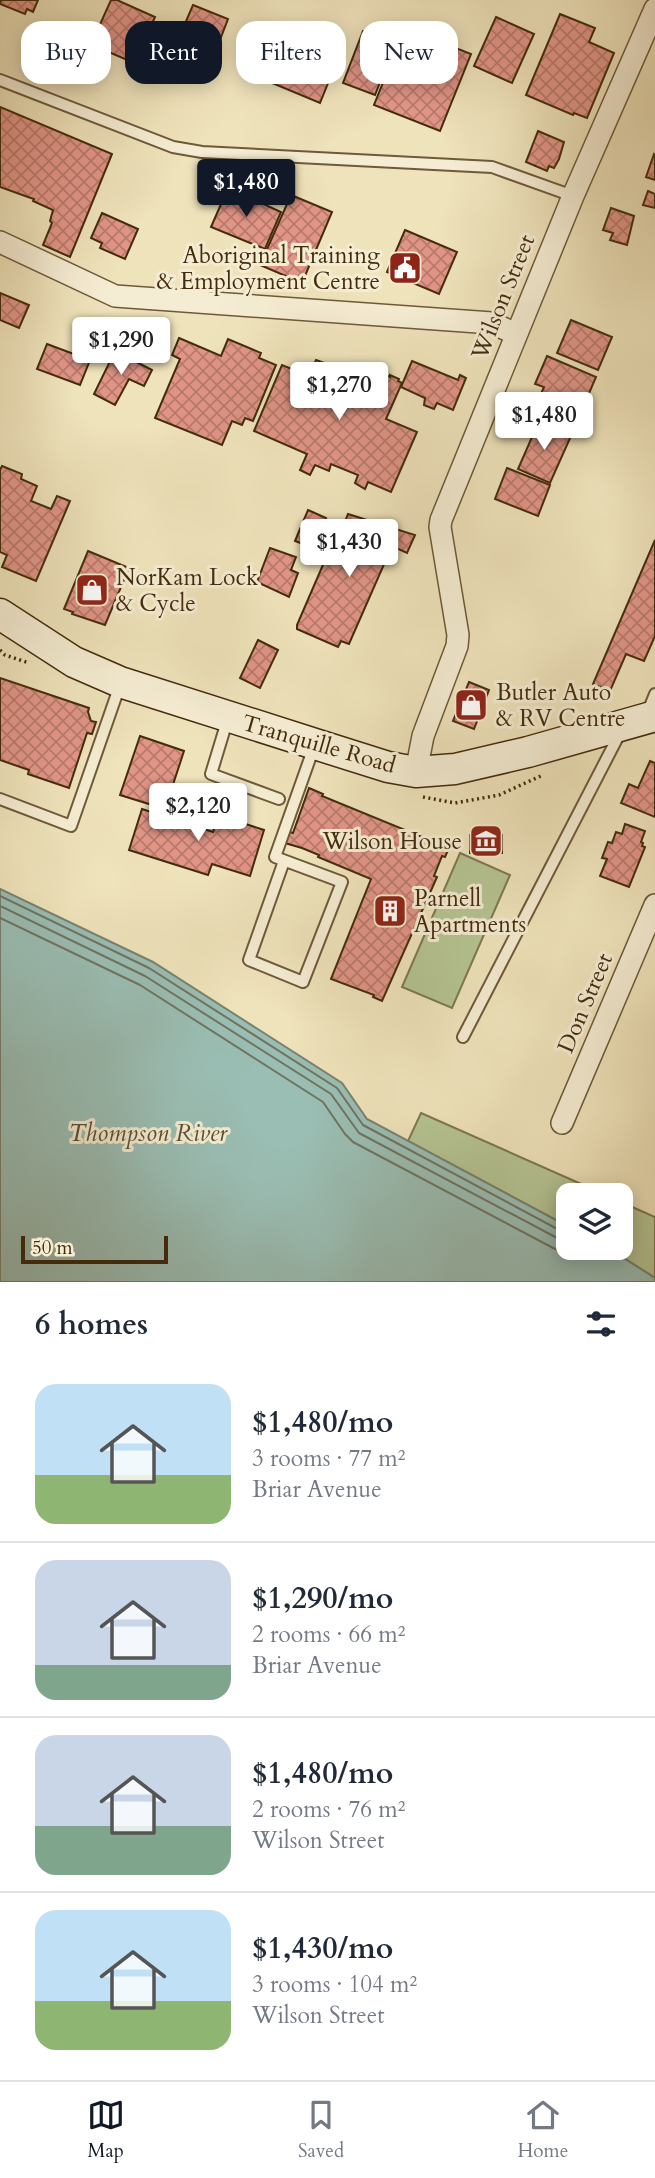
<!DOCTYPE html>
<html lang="en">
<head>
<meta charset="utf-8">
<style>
	body { margin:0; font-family:Cardo,serif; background:#f6f6f7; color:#1f2937; height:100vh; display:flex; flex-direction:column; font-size:26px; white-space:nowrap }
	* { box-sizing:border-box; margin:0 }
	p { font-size:23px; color:#747a83 }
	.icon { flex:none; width:38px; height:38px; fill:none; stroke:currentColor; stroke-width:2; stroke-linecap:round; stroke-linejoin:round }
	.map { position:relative; height:1282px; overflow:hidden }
	.details { display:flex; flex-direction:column; background:#fff; flex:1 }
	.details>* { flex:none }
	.banner { position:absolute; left:21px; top:21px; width:614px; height:63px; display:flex; gap:14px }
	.controls { position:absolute; left:556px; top:1183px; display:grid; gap:14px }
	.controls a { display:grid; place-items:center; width:77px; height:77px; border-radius:14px; background:#fff; box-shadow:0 4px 18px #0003; font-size:35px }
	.scale { position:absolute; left:21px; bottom:18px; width:147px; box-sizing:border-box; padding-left:7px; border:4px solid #432b0c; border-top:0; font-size:19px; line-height:24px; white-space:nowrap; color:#432b0c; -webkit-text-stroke:5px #f5edd3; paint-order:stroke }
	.price { position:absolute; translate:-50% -60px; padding:0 16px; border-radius:7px; background:#fff; color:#222; font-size:23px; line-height:46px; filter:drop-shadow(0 2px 4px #0008) }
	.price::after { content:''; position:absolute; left:50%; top:42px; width:21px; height:16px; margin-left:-10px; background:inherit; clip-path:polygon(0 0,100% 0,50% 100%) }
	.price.active { background:#111827; color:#fff }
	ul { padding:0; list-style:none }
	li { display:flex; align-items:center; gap:21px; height:175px; padding:0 35px }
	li+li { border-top:2px solid #e0e1e3 }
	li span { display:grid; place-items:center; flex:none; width:196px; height:140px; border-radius:21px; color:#555 }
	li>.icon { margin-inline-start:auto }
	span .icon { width:84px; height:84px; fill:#fffc; stroke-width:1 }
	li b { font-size:30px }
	h2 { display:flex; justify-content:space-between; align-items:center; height:84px; padding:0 35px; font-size:30px }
	.chip { padding:0 24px; border-radius:21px; background:#fff; box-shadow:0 4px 18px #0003; font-size:24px; line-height:63px }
	.chip.active { background:#111827; color:#fff }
	.tabs { display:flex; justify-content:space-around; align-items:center; height:98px; border-top:2px solid #e0e1e3; background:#fff; font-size:19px; color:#747a83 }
	.tabs a { display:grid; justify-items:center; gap:4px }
	.tabs .active { color:#111827 }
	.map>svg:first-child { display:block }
	.green { fill:#b5c493; stroke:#7c7850; stroke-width:2 }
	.water { fill:#9abeb4; stroke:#778371; stroke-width:2 }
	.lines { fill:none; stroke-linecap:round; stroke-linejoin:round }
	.shore { stroke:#6e7460; stroke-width:2 }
	.building { fill:url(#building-cross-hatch); stroke:#432b0c; stroke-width:2 }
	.service-casing { stroke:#6e5938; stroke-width:14 }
	.minor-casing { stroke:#6e5938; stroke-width:24 }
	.secondary-casing { stroke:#432b0c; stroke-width:33 }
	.path { stroke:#432b0c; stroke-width:3.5; stroke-dasharray:2 3.5; stroke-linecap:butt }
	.service { stroke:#f5edd3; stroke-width:10 }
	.minor { stroke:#f5edd3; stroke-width:21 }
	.secondary { stroke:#f5edd3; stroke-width:30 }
	.labels { text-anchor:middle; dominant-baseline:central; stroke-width:6; stroke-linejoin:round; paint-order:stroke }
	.poi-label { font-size:23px; fill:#432b0c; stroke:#f5edd3; text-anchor:start }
	.street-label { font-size:23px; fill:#432b0c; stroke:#f5edd3 }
	.water-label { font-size:24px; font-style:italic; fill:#595036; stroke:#f5edd3 }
</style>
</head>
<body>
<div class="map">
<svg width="655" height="1282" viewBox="0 0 655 1282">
	<defs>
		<pattern id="building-cross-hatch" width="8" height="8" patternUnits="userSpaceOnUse" patternTransform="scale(1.75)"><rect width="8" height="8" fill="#e19587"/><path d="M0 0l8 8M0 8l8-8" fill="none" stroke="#b87a6d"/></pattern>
	</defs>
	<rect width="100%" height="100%" fill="#efe3bb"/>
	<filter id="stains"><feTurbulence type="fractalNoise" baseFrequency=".00286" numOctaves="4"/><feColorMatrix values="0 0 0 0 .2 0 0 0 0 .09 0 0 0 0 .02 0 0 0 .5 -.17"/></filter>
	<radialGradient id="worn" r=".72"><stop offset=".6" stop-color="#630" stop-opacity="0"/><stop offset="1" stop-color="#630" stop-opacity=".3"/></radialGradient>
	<g class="green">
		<polygon points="460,853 510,875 452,1008 402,987"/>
		<polygon points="421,1113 606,1195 569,1195 569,1227 408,1141"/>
		<polygon points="621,1202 655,1217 655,1278 608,1248 621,1248"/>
	</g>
	<polygon class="water" points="0,889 153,962 342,1083 367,1119 569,1227 569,1248 608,1248 655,1278 655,1282 0,1282"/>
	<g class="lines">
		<g class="shore">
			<polyline points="0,896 149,968 337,1088 363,1125 563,1232 569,1232"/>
			<polyline points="0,906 145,976 331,1094 359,1133 559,1239 569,1241"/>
			<polyline points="0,918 140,985 323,1102 345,1134 353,1142 555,1249 568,1252 582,1248"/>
		</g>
	</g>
	<g class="building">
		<polygon points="1,0 38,0 33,12 27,9 25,14 0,4"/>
		<polygon points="111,0 117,0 155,17 134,63 81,40 88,24 98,29"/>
		<polygon points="193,5 228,19 218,45 207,40 205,46 177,34 181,24 184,26"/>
		<polygon points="560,14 595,28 589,42 614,53 587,118 574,113 573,115 526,95"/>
		<polygon points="496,17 534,34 512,83 474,66"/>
		<polygon points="282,24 338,48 337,50 341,51 320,103 260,78"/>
		<polygon points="405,28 471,54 440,131 374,105"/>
		<polygon points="363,31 395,44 375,95 343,83"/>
		<polygon points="0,107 112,154 70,257 43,245 52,223 50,221 53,210 33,201 34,199 28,197 0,187"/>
		<polygon points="538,131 564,142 559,159 554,168 549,166 547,171 526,162"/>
		<polygon points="654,154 655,155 655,180 646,177"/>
		<polygon points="228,188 281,212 265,249 211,227"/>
		<polygon points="648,191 655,194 655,208 643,205"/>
		<polygon points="291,195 332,212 302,283 260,265"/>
		<polygon points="611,208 634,216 627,245 610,240 613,233 603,230"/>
		<polygon points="102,213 138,229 125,259 100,248 102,243 91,238"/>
		<polygon points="405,230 457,252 439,294 387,272"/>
		<polygon points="0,293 29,305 19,328 0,320"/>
		<polygon points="571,320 612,337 598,370 557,353"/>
		<polygon points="179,338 221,356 228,339 261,353 259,358 276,365 253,421 245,418 242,425 232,421 222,445 155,418 180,359 172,355"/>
		<polygon points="47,344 90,360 80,385 37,369"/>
		<polygon points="117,352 152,370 144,386 129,379 115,405 94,394 114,353"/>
		<polygon points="547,356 596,377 578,419 537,403 544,387 535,384"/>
		<polygon points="316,360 357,375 356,377 360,379 360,377 366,379 365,382 368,383 373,370 376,372 377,370 390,377 390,375 399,379 398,381 402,383 386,419 417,432 391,492 368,482 365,489 355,483 358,475 331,464 329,471 315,465 310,475 300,470 307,454 254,431 282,365 309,376"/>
		<polygon points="412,361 458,380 460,375 466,378 453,410 437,403 434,409 424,405 425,398 401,387"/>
		<polygon points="539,421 571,436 550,483 518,469"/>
		<polygon points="2,466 22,474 21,479 37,486 31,501 51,509 57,496 70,501 36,581 2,567 7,555 0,552 0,470"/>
		<polygon points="507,468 550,485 538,516 495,499"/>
		<polygon points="308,510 326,518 313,548 295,541"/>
		<polygon points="348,514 415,535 407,553 392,546 349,644 341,641 338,647 297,629 297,625 341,523 344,524"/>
		<polygon points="655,540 655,636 644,661 626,654 610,691 593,684"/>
		<polygon points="270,548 296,557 291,570 298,573 289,597 257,582"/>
		<polygon points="88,551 129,568 105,625 72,614 73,612 64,609"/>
		<polygon points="258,640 278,650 260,688 240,678"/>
		<polygon points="0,678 89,708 88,712 91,721 96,722 92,734 87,733 69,788 28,774 29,770 0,760"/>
		<polygon points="469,682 489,690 474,729 453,721"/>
		<polygon points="140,736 184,751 165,809 120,795"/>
		<polygon points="650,761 655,763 655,817 621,803 629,784 638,788"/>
		<polygon points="309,788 323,794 322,796 449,848 445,857 442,856 434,876 437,877 382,1001 373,997 374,995 331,979 371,879 318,857 319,855 302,848 285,843 290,832 293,833"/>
		<polygon points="142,809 213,832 218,815 264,830 250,876 212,864 208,875 129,850"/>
		<polygon points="625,824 645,831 641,842 643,843 642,846 645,847 629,887 600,876 607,859 602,858 608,842 612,843 616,832 622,834"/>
		<rect x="470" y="835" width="32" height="18"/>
	</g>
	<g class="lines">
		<defs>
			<g id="service">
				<polyline points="0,80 173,147 202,152 492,167 573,196"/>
				<polyline points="647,714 655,694"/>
				<polyline points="228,718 211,774 279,799"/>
				<polyline points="0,799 71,826 120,685"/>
				<polyline points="284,861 249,960 303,982 342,882 275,857 314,747"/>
				<polyline points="463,1037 621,731"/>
			</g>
			<g id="minor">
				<polyline points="0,242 115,296 492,323 516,334"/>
				<polyline points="416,772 423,736 457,646 458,635 440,527 441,520 573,196 655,9"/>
				<polyline points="562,1123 655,905"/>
			</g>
			<polyline id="secondary" points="0,614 74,662 120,682 315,744 388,767 416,772 455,769 528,752 655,716"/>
		</defs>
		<use href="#service" class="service-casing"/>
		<use href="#minor" class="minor-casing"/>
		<use href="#secondary" class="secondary-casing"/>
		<g class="path">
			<polyline points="0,650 5,655 29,663"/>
			<polyline points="423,797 455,803 499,795 543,775"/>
		</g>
		<use href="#service" class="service"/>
		<use href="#minor" class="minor"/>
		<use href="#secondary" class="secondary"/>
	</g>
	<defs>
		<symbol id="civic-square" viewBox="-11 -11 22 22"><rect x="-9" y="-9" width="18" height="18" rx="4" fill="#8f2418" stroke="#f5edd3"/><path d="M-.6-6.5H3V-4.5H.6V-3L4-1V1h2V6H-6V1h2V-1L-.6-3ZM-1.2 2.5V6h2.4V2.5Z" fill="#fff"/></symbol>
		<symbol id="shop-square" viewBox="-11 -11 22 22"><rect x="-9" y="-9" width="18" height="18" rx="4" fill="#8f2418" stroke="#f5edd3"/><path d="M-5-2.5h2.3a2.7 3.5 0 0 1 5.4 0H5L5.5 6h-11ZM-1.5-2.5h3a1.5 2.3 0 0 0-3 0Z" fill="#fff"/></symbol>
		<symbol id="museum-square" viewBox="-11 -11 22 22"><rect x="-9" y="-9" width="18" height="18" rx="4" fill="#8f2418" stroke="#f5edd3"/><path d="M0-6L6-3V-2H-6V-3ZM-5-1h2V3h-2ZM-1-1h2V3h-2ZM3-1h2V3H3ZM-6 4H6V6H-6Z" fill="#fff"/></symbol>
		<symbol id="building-square" viewBox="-11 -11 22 22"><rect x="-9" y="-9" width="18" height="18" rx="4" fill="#8f2418" stroke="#f5edd3"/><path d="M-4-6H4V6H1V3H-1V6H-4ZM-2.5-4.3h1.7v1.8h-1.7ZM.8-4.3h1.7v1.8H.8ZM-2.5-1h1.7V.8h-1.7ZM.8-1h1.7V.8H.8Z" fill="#fff"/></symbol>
	</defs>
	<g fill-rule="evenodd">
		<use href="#civic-square" x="386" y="249" width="38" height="38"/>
		<use href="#shop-square" x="73" y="571" width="38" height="38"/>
		<use href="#shop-square" x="452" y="686" width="38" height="38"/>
		<use href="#museum-square" x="467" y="822" width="38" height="38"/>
		<use href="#building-square" x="371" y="892" width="38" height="38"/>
	</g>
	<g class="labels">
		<g class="poi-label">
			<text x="380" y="255" text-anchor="end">Aboriginal Training<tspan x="380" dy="26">&amp; Employment Centre</tspan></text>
			<text x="116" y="577">NorKam Lock<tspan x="116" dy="26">&amp; Cycle</tspan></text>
			<text x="496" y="692">Butler Auto<tspan x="496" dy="26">&amp; RV Centre</tspan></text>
			<text x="462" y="841" text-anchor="end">Wilson House</text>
			<text x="414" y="898">Parnell<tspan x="414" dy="26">Apartments</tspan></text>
		</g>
		<g class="street-label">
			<text transform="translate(503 297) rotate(-68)">Wilson Street</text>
			<text transform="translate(319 744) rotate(16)">Tranquille Road</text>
			<text transform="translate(585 1003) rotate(-67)">Don Street</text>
		</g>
		<g class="water-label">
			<text x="148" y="1133">Thompson River</text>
		</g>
	</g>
	<rect width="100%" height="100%" filter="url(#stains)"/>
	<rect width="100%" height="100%" fill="url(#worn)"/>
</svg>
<div class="controls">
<a><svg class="icon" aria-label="layers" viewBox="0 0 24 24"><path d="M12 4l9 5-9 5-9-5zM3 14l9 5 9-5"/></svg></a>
</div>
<div class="scale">50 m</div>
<b class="price active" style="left:246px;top:219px">$1,480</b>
<b class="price" style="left:121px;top:377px">$1,290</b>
<b class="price" style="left:339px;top:422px">$1,270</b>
<b class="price" style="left:544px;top:452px">$1,480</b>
<b class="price" style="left:349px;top:579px">$1,430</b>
<b class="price" style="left:198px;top:843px">$2,120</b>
<div class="banner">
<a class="chip">Buy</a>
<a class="chip active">Rent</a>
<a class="chip">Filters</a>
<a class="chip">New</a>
</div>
</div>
<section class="details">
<h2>6 homes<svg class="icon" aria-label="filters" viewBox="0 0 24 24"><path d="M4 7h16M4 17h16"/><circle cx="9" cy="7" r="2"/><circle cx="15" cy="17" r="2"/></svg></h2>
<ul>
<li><span style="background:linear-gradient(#bfe0f5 65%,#8fb573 0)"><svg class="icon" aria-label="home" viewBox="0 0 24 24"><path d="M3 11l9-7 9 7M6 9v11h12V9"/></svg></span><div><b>$1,480/mo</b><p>3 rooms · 77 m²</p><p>Briar Avenue</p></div></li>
<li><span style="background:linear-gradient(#c9d6e8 75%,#7fa58c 0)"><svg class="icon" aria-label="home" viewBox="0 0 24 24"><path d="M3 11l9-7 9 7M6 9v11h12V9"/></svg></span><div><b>$1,290/mo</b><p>2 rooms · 66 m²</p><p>Briar Avenue</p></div></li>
<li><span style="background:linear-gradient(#c9d6e8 65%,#7fa58c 0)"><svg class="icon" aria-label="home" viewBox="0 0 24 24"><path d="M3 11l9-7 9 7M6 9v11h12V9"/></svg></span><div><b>$1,480/mo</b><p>2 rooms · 76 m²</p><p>Wilson Street</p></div></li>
<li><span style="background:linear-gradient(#bfe0f5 65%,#8fb573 0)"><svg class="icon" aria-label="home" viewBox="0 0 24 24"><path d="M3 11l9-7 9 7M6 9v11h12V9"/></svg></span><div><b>$1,430/mo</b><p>3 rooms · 104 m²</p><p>Wilson Street</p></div></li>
</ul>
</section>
<nav class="tabs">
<a class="active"><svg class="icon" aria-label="map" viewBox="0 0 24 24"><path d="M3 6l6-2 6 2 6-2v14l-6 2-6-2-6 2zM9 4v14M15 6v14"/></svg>Map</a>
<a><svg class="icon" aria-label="saved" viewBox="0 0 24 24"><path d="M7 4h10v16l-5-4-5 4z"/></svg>Saved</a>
<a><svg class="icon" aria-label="home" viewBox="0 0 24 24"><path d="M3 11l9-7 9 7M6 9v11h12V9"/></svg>Home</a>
</nav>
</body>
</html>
